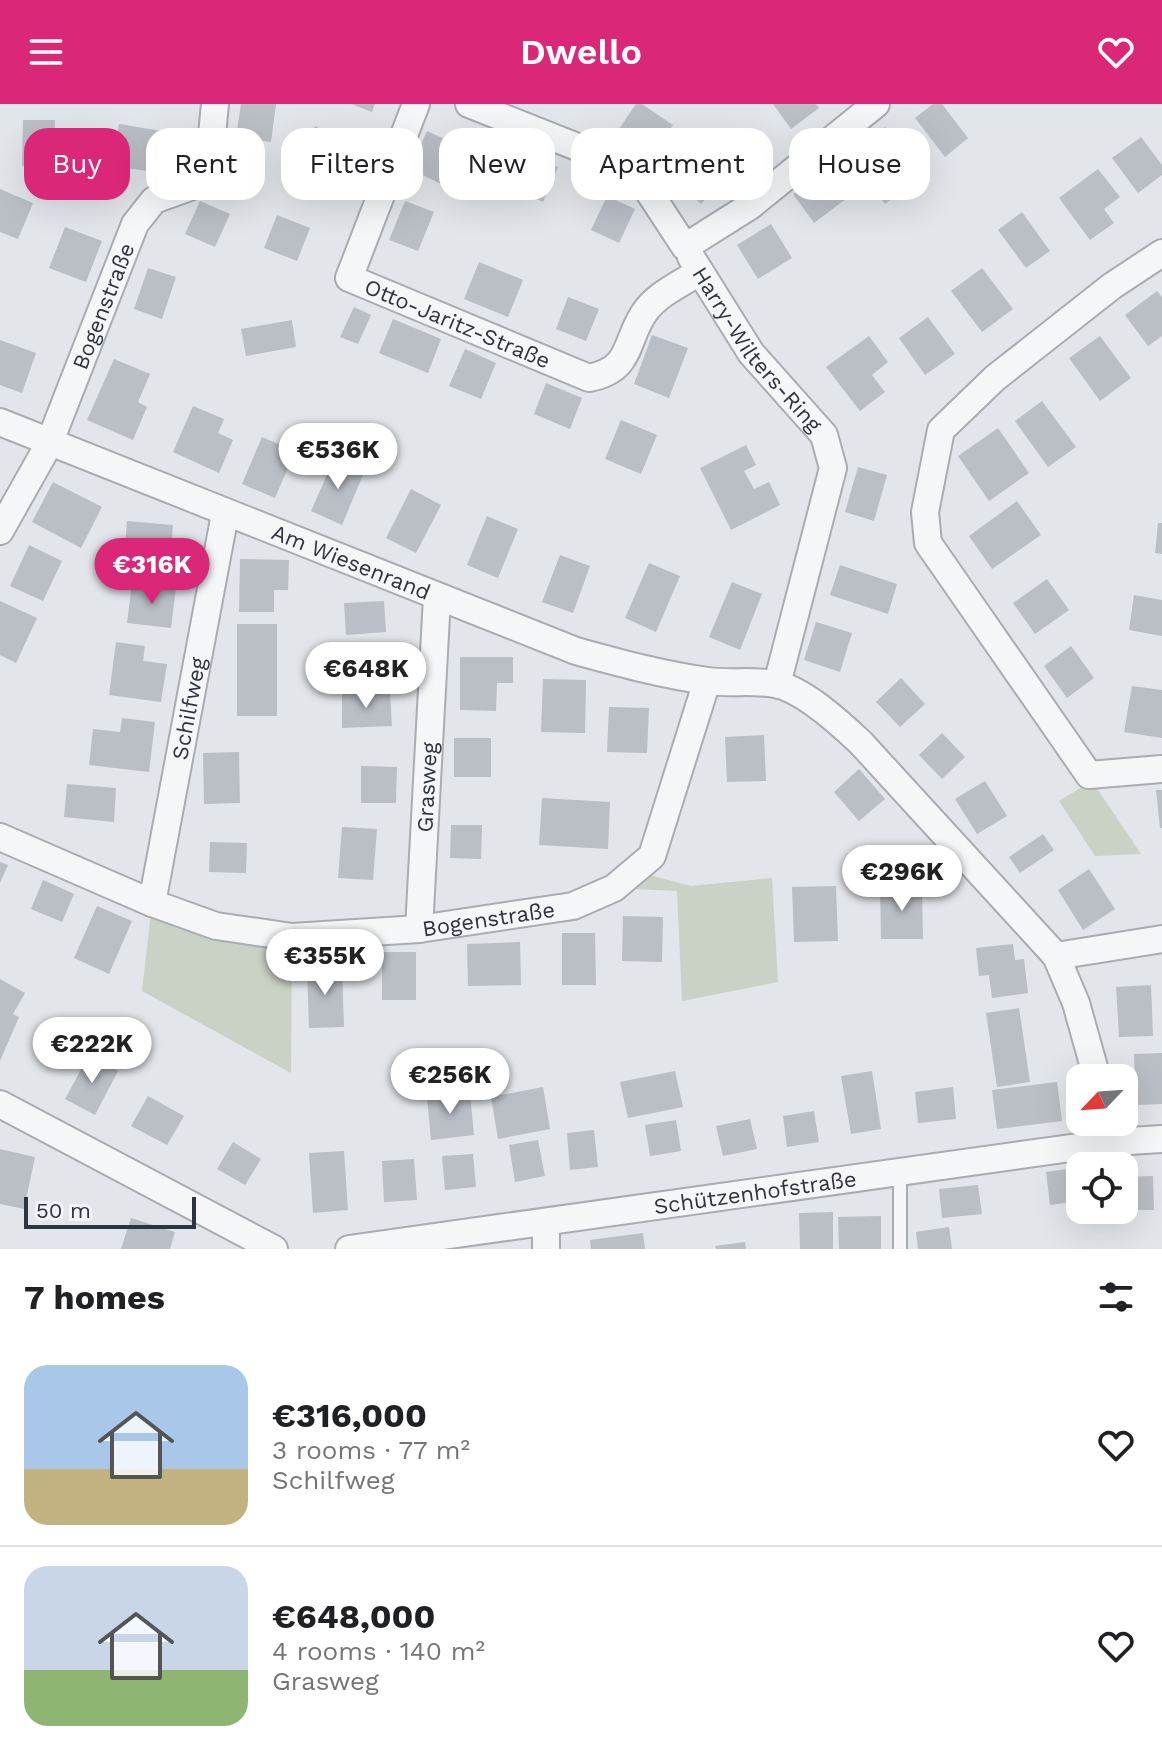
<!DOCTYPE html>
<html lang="en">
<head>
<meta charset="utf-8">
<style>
	body { margin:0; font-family:"Work Sans",sans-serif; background:#f2f2f2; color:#202124; height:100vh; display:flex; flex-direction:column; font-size:30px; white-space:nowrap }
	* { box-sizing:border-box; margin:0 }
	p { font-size:26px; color:#757577 }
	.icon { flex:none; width:44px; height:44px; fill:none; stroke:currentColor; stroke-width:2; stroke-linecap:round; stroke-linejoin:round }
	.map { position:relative; height:1145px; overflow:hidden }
	.details { display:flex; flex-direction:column; background:#fff; flex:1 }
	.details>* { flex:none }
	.guide { position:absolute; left:24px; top:24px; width:1114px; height:72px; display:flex; gap:16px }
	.needle { width:52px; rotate:245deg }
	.buttons { position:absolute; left:1066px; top:960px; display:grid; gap:16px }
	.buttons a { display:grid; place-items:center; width:72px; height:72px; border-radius:16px; background:#fff; box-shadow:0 8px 32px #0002; font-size:40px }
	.scale { position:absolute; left:24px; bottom:20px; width:172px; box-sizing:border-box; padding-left:8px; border:4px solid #2c3440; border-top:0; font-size:22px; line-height:28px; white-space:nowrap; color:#2c3440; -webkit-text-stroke:6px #f2f4f7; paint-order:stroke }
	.price { position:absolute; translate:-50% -68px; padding:0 18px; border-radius:28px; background:#fff; color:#222; font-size:26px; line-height:52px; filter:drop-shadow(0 2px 4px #0008) }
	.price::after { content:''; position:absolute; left:50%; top:48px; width:24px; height:18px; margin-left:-12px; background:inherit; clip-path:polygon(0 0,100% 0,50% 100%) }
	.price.on { background:#db2777; color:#fff }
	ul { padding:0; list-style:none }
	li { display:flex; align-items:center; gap:24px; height:200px; padding:0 24px }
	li+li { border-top:2px solid #e0e0e0 }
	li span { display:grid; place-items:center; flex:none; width:224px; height:160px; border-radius:24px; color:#555 }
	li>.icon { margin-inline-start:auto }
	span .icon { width:96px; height:96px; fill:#fffc; stroke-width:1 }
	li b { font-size:34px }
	h2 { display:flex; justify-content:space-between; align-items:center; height:96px; padding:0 24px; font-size:34px }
	.tag { padding:0 28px; border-radius:24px; background:#fff; box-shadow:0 8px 32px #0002; font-size:28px; line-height:72px }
	.tag.on { background:#db2777; color:#fff }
	header { display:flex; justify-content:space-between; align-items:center; height:104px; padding:0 24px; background:#db2777; color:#fff; font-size:36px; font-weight:600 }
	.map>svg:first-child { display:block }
	.green { fill:#c9d2c4 }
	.building { fill:#babfc6 }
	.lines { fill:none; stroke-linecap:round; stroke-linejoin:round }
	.lane-casing { stroke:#a8acb3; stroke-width:16 }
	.street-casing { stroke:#a8acb3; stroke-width:30 }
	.lane { stroke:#f5f6f8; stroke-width:12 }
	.street { stroke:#f5f6f8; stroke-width:26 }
	.labels { text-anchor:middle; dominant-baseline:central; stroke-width:6; stroke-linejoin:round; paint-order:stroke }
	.street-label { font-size:22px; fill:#2c3440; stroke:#f2f4f7 }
</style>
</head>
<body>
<header><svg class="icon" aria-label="menu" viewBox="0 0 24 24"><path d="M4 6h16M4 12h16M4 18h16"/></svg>Dwello<svg class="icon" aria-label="heart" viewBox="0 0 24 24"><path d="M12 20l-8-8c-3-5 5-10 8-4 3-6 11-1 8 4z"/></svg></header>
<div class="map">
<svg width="1162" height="1145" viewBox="0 0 1162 1145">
	<rect width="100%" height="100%" fill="#e2e5e9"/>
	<g class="green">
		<polygon points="1092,677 1141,750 1095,752 1059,697"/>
		<polygon points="634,767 691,782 772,774 778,878 682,897 677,787 614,784"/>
		<polygon points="152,799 292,833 291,969 142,887"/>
	</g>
	<g class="building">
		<polygon points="241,0 276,0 271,38 236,33"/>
		<polygon points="351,0 375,0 372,8"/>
		<polygon points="636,0 642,0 673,21 653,49 619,25"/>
		<polygon points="773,0 816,0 819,4 791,25"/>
		<polygon points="933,0 942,0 968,34 945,53 915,14"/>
		<polygon points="23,16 55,16 54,63 22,62"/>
		<polygon points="119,20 174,29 168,70 113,62"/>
		<polygon points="315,22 349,39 331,76 297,59"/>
		<polygon points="885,23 907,51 892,63 908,82 885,100 847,53"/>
		<polygon points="427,27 460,42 443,81 410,65"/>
		<polygon points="1141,33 1162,61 1162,71 1138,89 1112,54"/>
		<polygon points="524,49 558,63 543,98 510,83"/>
		<polygon points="695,49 723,75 701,100 672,73"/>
		<polygon points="1098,65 1120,93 1104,105 1114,119 1090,136 1059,94"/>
		<polygon points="826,66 847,94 814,119 793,90"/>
		<polygon points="0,85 33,99 18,135 0,128"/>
		<polygon points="607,92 635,105 619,139 591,126"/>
		<polygon points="200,97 230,110 215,143 185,130"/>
		<polygon points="405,97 434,108 418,147 389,136"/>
		<polygon points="1022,108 1050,147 1026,164 998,126"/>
		<polygon points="277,111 310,124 297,157 264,144"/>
		<polygon points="771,120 792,154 758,175 737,141"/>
		<polygon points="65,123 102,137 86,178 49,164"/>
		<polygon points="479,158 523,176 508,213 464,195"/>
		<polygon points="148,164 176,173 162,215 134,205"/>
		<polygon points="982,164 1013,205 982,228 951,187"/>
		<polygon points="1157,187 1162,193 1162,232 1148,242 1125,211"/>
		<polygon points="568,193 599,205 586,237 556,225"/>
		<polygon points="354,203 371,211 358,240 340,233"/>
		<polygon points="928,213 955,250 925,271 899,234"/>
		<polygon points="393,215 441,235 428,269 379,249"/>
		<polygon points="292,216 296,243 246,252 241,225"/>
		<polygon points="652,231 688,244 669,294 634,280"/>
		<polygon points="869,232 888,258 872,271 885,288 860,307 826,263"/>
		<polygon points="1100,232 1131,274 1100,297 1069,254"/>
		<polygon points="0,236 36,249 22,289 0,281"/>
		<polygon points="465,245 496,259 481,295 449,282"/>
		<polygon points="114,255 150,270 138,298 147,303 133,336 87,316"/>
		<polygon points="546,279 582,294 570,325 534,310"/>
		<polygon points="1042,297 1076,343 1048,363 1015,317"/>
		<polygon points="193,302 224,315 218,329 233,336 219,369 173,348"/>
		<polygon points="621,316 657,331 641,370 605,355"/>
		<polygon points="998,324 1029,369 989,397 958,352"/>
		<polygon points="262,333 295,347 275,394 242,380"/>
		<polygon points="746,341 756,361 744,367 754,385 769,378 780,401 731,426 700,364"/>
		<polygon points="335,353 365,366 342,421 311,407"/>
		<polygon points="858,363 887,371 874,417 845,408"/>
		<polygon points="53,378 102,403 81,444 32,418"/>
		<polygon points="411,385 441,401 416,449 386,434"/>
		<polygon points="1017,397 1041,431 992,465 969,432"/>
		<polygon points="487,412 518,425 498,474 467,461"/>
		<polygon points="127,417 173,421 170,460 124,456"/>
		<polygon points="1158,419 1162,419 1162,450 1155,449"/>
		<polygon points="29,441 62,457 43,497 10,482"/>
		<polygon points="560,451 590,462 573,509 542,498"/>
		<polygon points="240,455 289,456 288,486 274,486 274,508 239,508"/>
		<polygon points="649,459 680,472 656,528 625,514"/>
		<polygon points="840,461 897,480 888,510 830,491"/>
		<polygon points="1047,475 1069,506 1035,530 1013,499"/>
		<polygon points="732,478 762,490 740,546 709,533"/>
		<polygon points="132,479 176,484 171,524 127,519"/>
		<polygon points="1134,491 1162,496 1162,532 1129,526"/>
		<polygon points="0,497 37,514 16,559 0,551"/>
		<polygon points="384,497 386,528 346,531 344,499"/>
		<polygon points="816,518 852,529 840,568 804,556"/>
		<rect x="237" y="520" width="40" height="92"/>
		<polygon points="116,538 145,542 143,557 167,560 161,598 109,591"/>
		<polygon points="1071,542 1094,574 1067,594 1044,562"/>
		<polygon points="460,553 513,553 513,579 497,579 496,607 460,606"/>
		<polygon points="901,574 925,600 900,623 876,598"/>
		<polygon points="543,575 586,576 585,629 541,628"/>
		<polygon points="1132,582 1162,586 1162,634 1124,628"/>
		<polygon points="390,589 392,622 342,624 342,590"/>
		<polygon points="609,603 649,604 647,649 607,648"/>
		<polygon points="122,614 155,618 149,668 89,661 93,625 120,628"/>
		<polygon points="942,629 965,653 942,675 919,651"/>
		<polygon points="764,631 766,677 727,678 725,633"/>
		<rect x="454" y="634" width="37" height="39"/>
		<polygon points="239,648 240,699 204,700 203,649"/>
		<polygon points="361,662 397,663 396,699 361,699"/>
		<polygon points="859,665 885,695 859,717 834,688"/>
		<polygon points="985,677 1007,712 977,730 955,695"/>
		<polygon points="67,680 116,684 114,718 64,713"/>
		<polygon points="1156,686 1162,686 1162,724 1160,724"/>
		<polygon points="542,694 610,698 608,745 539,741"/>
		<polygon points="451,721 482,721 481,755 450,754"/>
		<polygon points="342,723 377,725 373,776 338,774"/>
		<polygon points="1043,730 1054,746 1020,769 1009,753"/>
		<polygon points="210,738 247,739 246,769 209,768"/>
		<polygon points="0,758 8,761 0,779"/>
		<polygon points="1089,765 1115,805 1083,826 1058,786"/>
		<polygon points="43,776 74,790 62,818 31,805"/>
		<polygon points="836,782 838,837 794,838 792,783"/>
		<polygon points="922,783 923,835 881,835 880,784"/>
		<polygon points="97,802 132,817 109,870 74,854"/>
		<polygon points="623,812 663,813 662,858 622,857"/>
		<polygon points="562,829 595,829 596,881 562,881"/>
		<polygon points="520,838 521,881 468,882 467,840"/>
		<polygon points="1013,840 1015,856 1024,855 1028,889 992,894 989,871 979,872 976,844"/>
		<rect x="382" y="848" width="34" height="48"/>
		<polygon points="307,862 342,862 344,923 309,924"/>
		<polygon points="0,875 25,889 13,910 19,913 0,957"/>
		<polygon points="1151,881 1153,932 1119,933 1116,883"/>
		<polygon points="1019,904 1030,978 997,983 986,909"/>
		<polygon points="1162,949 1162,1000 1136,1001 1134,950"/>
		<polygon points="89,951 118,967 95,1011 65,995"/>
		<polygon points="675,967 683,1003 628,1014 620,978"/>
		<polygon points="872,967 881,1025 851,1030 841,972"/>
		<polygon points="1057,978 1062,1017 997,1025 992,986"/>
		<polygon points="543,983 550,1025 498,1035 491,993"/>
		<polygon points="953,983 956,1015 918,1019 915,988"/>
		<polygon points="470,989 474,1031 431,1036 427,994"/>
		<polygon points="148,992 184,1012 167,1041 131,1022"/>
		<polygon points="814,1007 819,1038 787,1043 783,1012"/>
		<polygon points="750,1015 757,1045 723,1052 716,1022"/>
		<polygon points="676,1016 681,1047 650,1052 645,1021"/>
		<polygon points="594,1026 598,1063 570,1066 567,1029"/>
		<polygon points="538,1036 545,1072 515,1078 509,1041"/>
		<polygon points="233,1038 261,1055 245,1081 217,1065"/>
		<polygon points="0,1045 35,1053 24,1105 0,1100"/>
		<polygon points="344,1047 348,1106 313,1109 309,1049"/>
		<polygon points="473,1050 476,1083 445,1086 442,1052"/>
		<polygon points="414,1055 417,1096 384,1098 382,1057"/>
		<polygon points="1080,1063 1080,1097 1050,1101 1046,1068"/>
		<polygon points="1153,1072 1154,1106 1127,1106 1126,1073"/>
		<polygon points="978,1081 982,1110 942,1114 939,1085"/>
		<polygon points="833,1108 833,1145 800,1145 799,1109"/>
		<polygon points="881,1112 881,1145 839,1145 838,1113"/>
		<polygon points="131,1114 175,1128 170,1145 121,1145"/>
		<polygon points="949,1123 952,1145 918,1145 916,1128"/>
		<polygon points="643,1129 645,1145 591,1145 590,1136"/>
		<polygon points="745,1138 746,1145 716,1145 715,1142"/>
	</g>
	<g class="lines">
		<defs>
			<polyline id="lane" points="900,1068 900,1145"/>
			<g id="street">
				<path id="s1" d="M 416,0 L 349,174 L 589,274 C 635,265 624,234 647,205 C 660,189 682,179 699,168"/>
				<polyline points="469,0 615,58 647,85 685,143 750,102 876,0"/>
				<polyline points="1162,149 1112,182 995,274 941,326 925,408 928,439 1089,671 1162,665"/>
				<path id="s2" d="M 691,153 L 751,249 L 824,331 L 833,364 L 777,580"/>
				<path id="s3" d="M 0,318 L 576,547 C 620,559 663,571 708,577 C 730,580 754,576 775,580 C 803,585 841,620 861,639 L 1056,852 L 1076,899 L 1097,974"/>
				<path id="s4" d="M 0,427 L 49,340 L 135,120 L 154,96 L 190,83 L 209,61 L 215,0"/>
				<path id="s5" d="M 0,733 L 152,799 L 216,822 L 292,833 L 419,825 L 573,802 L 614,784 L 652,752 L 707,577"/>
				<path id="s6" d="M 152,799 L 225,410"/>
				<path id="s7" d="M 419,825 L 437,493"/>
				<polyline points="1056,852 1162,835"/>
				<polyline points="0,1000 274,1145"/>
				<polyline points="546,1118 546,1145"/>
				<path id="s8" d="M 349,1145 L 1114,1038 L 1162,1035"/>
			</g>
		</defs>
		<use href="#lane" class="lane-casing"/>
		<use href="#street" class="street-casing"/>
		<use href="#lane" class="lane"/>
		<use href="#street" class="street"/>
	</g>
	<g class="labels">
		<g class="street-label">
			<text stroke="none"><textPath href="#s4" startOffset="248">Bogenstraße</textPath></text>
			<text stroke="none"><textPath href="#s1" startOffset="304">Otto-Jaritz-Straße</textPath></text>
			<text stroke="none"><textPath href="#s2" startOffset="114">Harry-Wilters-Ring</textPath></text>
			<text stroke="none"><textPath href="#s3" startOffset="378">Am Wiesenrand</textPath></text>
			<text stroke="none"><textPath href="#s6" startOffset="198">Schilfweg</textPath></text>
			<text stroke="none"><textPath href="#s7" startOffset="142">Grasweg</textPath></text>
			<text stroke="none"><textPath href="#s5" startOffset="508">Bogenstraße</textPath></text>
			<text stroke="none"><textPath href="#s8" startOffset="410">Schützenhofstraße</textPath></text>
		</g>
	</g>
</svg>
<div class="buttons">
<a><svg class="needle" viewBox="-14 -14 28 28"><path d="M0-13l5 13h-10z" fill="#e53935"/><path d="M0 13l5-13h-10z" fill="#757577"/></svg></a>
<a><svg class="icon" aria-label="locate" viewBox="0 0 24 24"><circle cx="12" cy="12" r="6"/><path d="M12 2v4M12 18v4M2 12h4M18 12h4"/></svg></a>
</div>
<div class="scale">50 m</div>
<b class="price" style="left:338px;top:387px">€536K</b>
<b class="price on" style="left:152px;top:502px">€316K</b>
<b class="price" style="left:366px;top:606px">€648K</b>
<b class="price" style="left:902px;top:809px">€296K</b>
<b class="price" style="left:325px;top:893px">€355K</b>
<b class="price" style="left:92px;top:981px">€222K</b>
<b class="price" style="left:450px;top:1012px">€256K</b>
<div class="guide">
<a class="tag on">Buy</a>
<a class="tag">Rent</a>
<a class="tag">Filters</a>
<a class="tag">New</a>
<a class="tag">Apartment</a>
<a class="tag">House</a>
</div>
</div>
<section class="details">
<h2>7 homes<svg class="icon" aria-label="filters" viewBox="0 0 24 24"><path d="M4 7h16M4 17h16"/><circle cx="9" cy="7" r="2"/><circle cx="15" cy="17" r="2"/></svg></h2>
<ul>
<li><span style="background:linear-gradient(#a9c7e8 65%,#c2b280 0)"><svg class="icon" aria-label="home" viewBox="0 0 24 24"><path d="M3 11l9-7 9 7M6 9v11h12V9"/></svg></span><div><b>€316,000</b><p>3 rooms · 77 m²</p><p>Schilfweg</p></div><svg class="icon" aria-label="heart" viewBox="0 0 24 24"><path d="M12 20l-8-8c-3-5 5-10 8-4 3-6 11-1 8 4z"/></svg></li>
<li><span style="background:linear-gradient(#c9d6e8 65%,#8fb573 0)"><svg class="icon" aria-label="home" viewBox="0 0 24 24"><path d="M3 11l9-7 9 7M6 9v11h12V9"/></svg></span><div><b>€648,000</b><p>4 rooms · 140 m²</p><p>Grasweg</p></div><svg class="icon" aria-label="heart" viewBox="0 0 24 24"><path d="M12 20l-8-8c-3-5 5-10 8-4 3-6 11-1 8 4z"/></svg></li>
</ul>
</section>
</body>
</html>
